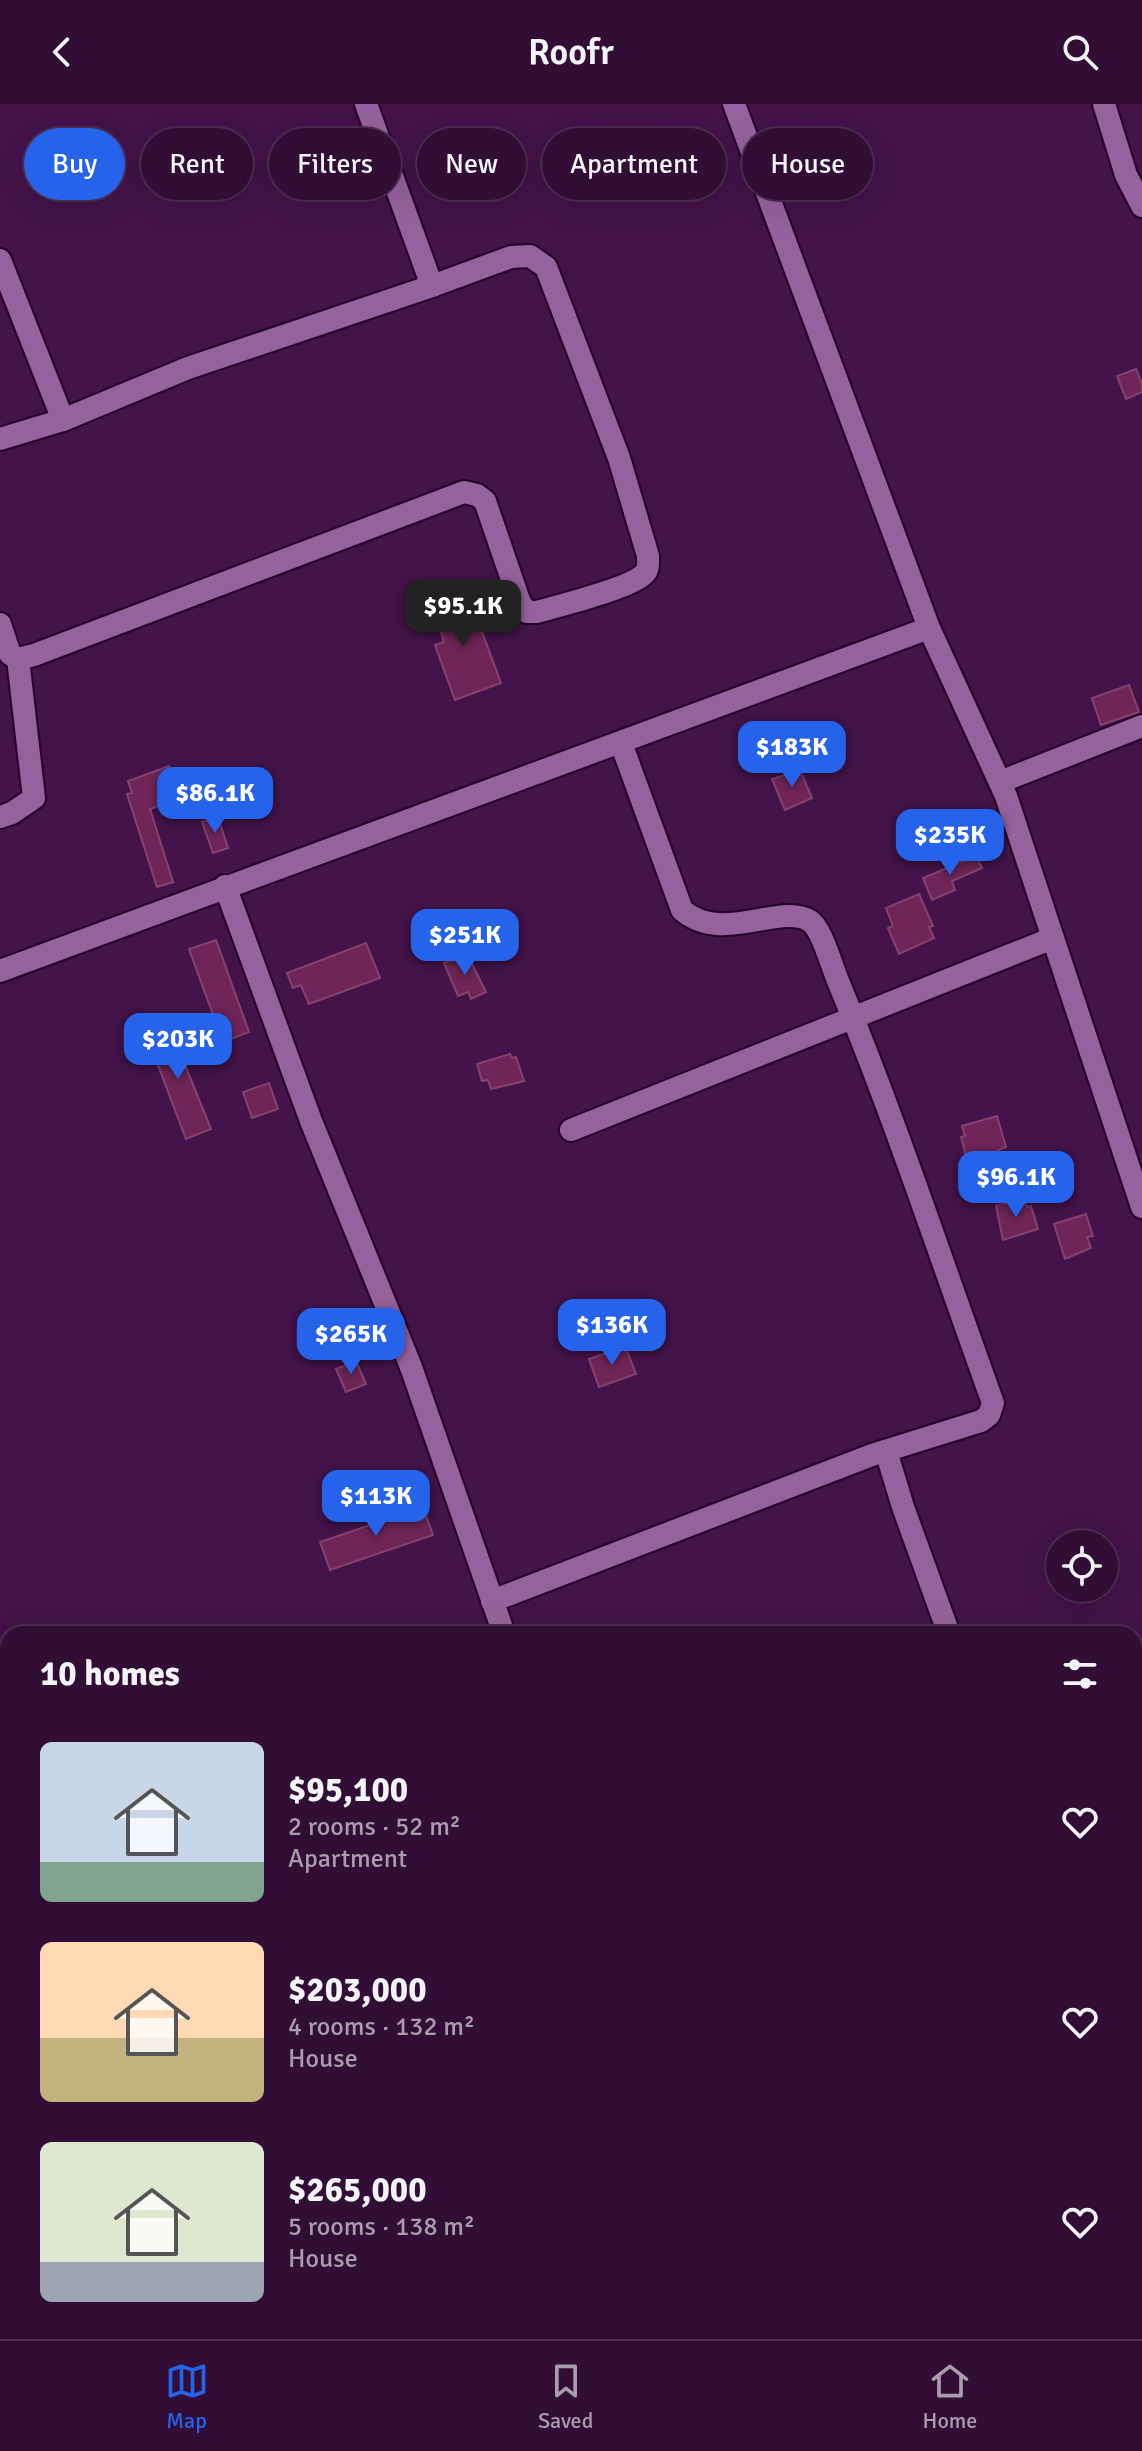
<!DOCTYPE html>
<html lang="en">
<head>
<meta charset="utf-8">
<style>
	body { margin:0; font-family:Signika,sans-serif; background:#3d1c42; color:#f1f3f6; height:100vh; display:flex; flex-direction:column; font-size:30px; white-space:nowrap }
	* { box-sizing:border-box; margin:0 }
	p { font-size:26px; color:#a89cad }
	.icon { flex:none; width:44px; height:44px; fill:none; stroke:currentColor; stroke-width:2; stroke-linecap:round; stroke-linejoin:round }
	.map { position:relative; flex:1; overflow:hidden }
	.drawer { position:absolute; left:0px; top:1522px; width:1142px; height:714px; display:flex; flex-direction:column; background:#320e37; border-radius:24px 24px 0 0; box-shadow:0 8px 32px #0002,0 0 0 2px #4d2e52 }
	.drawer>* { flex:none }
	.banner { position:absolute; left:24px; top:24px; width:1094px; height:72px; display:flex; gap:16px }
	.fabs { position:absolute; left:1046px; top:1426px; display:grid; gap:16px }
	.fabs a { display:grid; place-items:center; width:72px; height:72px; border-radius:50%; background:#320e37; box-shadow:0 8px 32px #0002,0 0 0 2px #4d2e52; font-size:40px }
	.price { position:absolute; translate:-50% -68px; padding:0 18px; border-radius:16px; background:#2563eb; color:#fff; font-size:26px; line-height:52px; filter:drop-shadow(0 2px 4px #0008) }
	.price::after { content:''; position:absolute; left:50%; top:48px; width:24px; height:18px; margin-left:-12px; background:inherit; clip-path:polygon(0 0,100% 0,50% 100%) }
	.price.current { background:#222; color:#fff }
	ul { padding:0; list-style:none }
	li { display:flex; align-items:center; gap:24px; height:200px; padding:0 40px }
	li span { display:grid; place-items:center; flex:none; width:224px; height:160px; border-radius:12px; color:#555 }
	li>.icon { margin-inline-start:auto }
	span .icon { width:96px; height:96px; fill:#fffc; stroke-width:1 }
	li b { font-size:34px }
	h2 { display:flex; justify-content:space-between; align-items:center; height:96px; padding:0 40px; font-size:34px }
	.chip { padding:0 28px; border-radius:36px; background:#320e37; box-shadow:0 8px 32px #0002,0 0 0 2px #4d2e52; font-size:28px; line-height:72px }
	.chip.current { background:#2563eb; color:#fff }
	header { display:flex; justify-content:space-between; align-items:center; height:104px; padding:0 40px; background:#320e37; font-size:36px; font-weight:600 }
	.menu { display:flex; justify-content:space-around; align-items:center; height:112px; border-top:2px solid #4d2e52; background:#320e37; font-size:22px; color:#a89cad }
	.menu a { display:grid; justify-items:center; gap:4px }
	.menu .current { color:#2563eb }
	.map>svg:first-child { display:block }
	.building { fill:#6f2557; stroke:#85436e; stroke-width:2 }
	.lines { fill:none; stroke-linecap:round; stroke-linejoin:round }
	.minor-casing { stroke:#240229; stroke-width:26 }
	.minor { stroke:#96629d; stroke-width:22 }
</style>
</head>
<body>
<header><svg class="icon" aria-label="back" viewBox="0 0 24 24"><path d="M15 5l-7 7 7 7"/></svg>Roofr<svg class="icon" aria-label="search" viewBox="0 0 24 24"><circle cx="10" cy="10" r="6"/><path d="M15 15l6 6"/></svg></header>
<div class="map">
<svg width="1142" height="2235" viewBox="0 0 1142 2235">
	<rect width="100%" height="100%" fill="#431349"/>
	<g class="building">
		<polygon points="1136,265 1142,280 1142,288 1126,295 1117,272"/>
		<polygon points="464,486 476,527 481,525 501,579 455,596 435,541 444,538 431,495"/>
		<polygon points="1129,581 1139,608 1101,621 1092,594"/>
		<polygon points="169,662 173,674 199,665 206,684 150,705 173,778 157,783 127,690 132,689 128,677"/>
		<polygon points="800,666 812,694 785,706 772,675"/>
		<polygon points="218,713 228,744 213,749 202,718"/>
		<polygon points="976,752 982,764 952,777 955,786 932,796 923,774"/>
		<polygon points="919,790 933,822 929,823 934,834 899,850 888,824 893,822 886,804"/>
		<polygon points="216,836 249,928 223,938 189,845"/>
		<polygon points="366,839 380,874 309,900 301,881 293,884 287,869"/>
		<polygon points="464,850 466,855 469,854 486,888 471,895 468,888 458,892 444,859"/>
		<polygon points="168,919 211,1025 186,1035 145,927"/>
		<polygon points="510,950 512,954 516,953 524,977 491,985 488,976 482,977 477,960"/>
		<polygon points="269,979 278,1005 252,1014 243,988"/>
		<polygon points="997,1012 1006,1043 998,1046 1000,1053 980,1058 978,1048 966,1052 961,1033 965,1032 962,1022"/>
		<polygon points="1024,1094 1027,1103 1031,1102 1038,1125 1003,1136 996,1102"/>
		<polygon points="1086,1110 1093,1132 1087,1133 1091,1144 1065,1155 1054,1120"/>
		<polygon points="625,1242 636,1270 599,1283 589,1255"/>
		<polygon points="356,1257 366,1280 346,1288 336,1265"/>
		<polygon points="423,1403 433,1431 330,1466 320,1438"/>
	</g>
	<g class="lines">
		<defs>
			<g id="minor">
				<polyline points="734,0 929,524 1006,692 1142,1103"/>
				<polyline points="1104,0 1126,71 1142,102"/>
				<polyline points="0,156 63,316"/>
				<polyline points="0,335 63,316 188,264 432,182"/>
				<path d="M 0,520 L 10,550 L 18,555 L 34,551 L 464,388 L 477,391 L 485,397 L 520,499 L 527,508 L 537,508 C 558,502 631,484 644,470 C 649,466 648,458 648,452 L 619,354 L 546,163 L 530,152 L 511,153 L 432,182 L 366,0"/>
				<polyline points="1000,678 1142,622"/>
				<polyline points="0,713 12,709 34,694 18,555"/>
				<polyline points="225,782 311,1017 411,1263 504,1530"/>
				<polyline points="0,867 929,524"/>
				<polyline points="571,1026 1053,834"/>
				<polyline points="886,1347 903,1403 949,1530"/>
				<path d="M 492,1497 L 872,1351 L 981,1317 L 989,1311 L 993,1299 C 942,1158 895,1015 838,877 C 832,863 822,825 810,817 C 781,798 722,841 682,806 L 621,639"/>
				<polyline points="1134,1629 1142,1626"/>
				<polyline points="0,1782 8,1780"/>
				<polyline points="1134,1845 1142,1842"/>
				<polyline points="1134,2138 1142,2141"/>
				<polyline points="0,2154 8,2152"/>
				<polyline points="1134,2186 1142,2183"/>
				<polyline points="1081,2235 1082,2228"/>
			</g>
		</defs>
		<use href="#minor" class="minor-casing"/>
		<use href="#minor" class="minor"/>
	</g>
</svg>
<div class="fabs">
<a><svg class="icon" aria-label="locate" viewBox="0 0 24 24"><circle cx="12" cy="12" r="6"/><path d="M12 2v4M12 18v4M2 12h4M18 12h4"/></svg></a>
</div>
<b class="price current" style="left:463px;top:544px">$95.1K</b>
<b class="price" style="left:792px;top:685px">$183K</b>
<b class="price" style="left:215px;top:731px">$86.1K</b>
<b class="price" style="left:950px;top:773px">$235K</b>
<b class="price" style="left:465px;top:873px">$251K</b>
<b class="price" style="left:178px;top:977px">$203K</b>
<b class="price" style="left:1016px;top:1115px">$96.1K</b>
<b class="price" style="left:612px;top:1263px">$136K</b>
<b class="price" style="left:351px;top:1272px">$265K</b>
<b class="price" style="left:376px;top:1434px">$113K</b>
<div class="banner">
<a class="chip current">Buy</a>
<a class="chip">Rent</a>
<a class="chip">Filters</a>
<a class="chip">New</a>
<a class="chip">Apartment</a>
<a class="chip">House</a>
</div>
<section class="drawer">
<h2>10 homes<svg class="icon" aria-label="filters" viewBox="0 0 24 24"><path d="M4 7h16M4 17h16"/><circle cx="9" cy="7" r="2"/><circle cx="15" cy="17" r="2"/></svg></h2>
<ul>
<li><span style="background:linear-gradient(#c9d6e8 75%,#7fa58c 0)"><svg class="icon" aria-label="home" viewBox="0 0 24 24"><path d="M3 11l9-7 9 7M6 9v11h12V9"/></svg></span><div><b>$95,100</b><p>2 rooms · 52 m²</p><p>Apartment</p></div><svg class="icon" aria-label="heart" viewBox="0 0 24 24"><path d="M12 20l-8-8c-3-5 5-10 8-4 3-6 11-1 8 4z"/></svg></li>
<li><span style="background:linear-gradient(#ffd9b3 60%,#c2b280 0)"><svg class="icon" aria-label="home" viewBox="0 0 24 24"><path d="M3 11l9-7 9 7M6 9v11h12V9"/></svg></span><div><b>$203,000</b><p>4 rooms · 132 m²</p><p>House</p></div><svg class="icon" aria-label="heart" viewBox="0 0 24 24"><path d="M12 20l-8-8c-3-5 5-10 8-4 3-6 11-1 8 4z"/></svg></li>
<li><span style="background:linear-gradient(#dfe7d0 75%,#9aa5b1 0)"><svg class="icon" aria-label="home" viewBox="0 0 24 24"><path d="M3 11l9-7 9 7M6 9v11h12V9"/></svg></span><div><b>$265,000</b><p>5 rooms · 138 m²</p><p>House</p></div><svg class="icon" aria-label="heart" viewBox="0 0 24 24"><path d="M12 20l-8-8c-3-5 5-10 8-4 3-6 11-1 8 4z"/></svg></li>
</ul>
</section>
</div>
<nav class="menu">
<a class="current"><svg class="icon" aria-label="map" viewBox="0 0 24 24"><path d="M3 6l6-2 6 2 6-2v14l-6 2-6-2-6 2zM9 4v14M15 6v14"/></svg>Map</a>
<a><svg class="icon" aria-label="saved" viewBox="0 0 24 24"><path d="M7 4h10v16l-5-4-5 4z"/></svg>Saved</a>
<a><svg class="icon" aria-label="home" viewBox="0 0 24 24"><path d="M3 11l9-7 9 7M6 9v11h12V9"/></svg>Home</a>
</nav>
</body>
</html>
